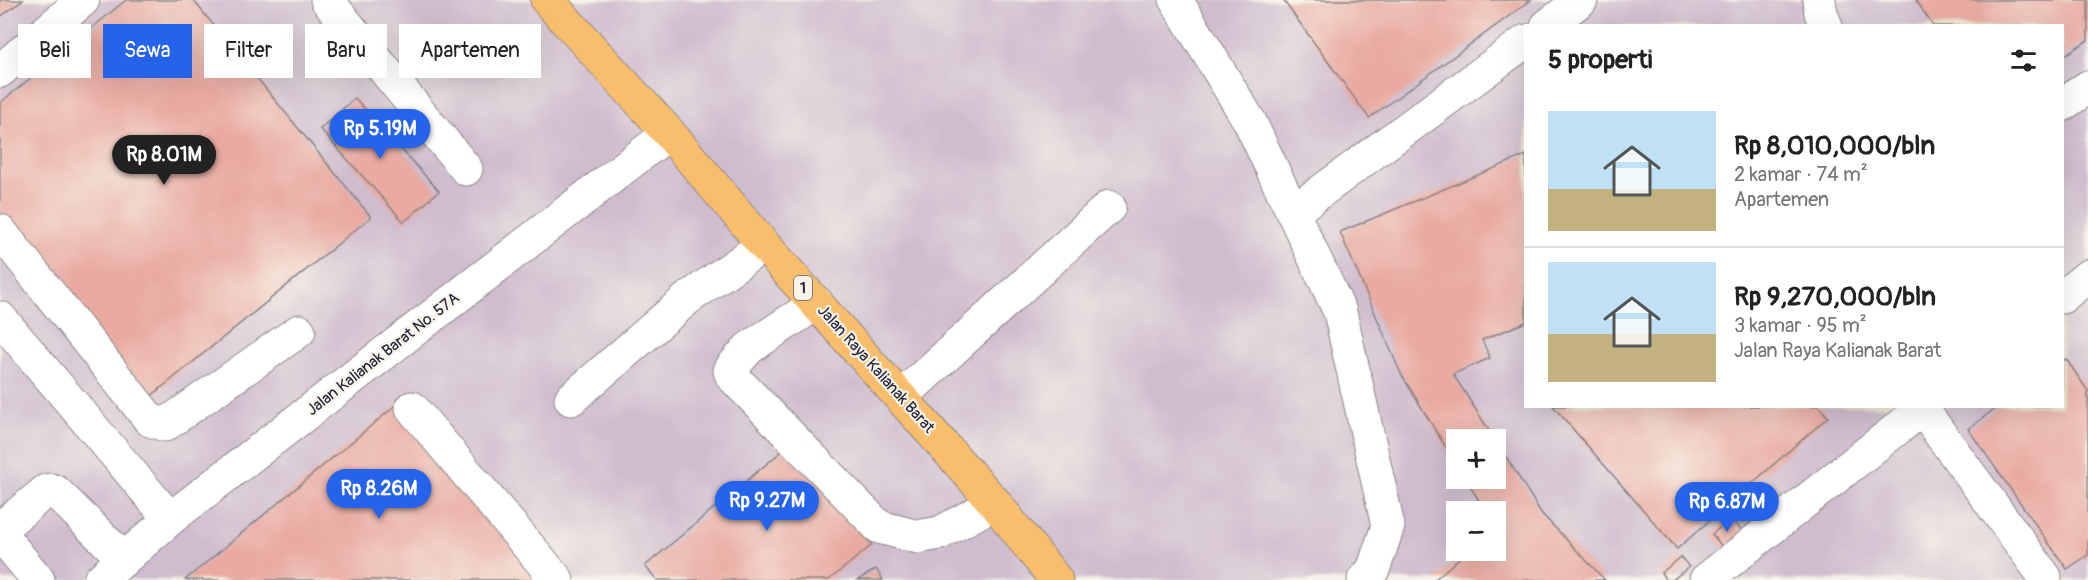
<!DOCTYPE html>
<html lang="id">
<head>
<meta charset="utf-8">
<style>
	body { margin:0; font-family:Pangolin,sans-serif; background:#f6f6f6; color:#222; height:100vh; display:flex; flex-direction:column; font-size:22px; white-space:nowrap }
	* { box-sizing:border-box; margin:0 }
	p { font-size:20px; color:#767676 }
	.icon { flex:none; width:33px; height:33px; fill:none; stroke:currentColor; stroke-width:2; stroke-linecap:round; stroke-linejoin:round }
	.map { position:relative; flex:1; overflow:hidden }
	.drawer { position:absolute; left:1524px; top:24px; width:540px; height:384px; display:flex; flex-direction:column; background:#fff; border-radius:0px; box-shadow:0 6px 24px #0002 }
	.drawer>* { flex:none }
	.guide { position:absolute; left:18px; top:24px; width:570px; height:54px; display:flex; gap:12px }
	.controls { position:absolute; left:1446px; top:429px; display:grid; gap:12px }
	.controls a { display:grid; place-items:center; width:60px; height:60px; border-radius:0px; background:#fff; box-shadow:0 6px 24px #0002; font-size:30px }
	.price { position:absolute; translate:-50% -51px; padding:0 14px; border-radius:21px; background:#2563eb; color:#fff; font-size:20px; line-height:39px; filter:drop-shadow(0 2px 3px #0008) }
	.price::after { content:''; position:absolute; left:50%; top:36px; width:18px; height:14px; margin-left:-9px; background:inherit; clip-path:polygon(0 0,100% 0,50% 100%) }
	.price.selected { background:#222; color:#fff }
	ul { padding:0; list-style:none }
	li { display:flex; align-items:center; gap:18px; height:150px; padding:0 24px }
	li+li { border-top:2px solid #e0e0e0 }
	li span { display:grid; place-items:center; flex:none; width:168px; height:120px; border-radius:0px; color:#555 }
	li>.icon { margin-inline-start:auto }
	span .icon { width:72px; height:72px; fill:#fffc; stroke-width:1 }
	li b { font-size:26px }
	h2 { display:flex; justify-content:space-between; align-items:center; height:72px; padding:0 24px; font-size:26px }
	.tag { padding:0 21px; border-radius:0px; background:#fff; box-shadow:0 6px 24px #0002; font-size:21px; line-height:54px }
	.tag.selected { background:#2563eb; color:#fff }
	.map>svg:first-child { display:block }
	.industrial { fill:#cfbdcf; fill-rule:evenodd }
	.building { fill:#e9aaa2 }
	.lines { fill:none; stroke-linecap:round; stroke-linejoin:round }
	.minor-casing { stroke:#8a8586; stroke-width:35 }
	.highway-casing { stroke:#8a8586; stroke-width:35 }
	.minor { stroke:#fff; stroke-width:33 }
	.highway { stroke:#f9be6d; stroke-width:33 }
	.labels { text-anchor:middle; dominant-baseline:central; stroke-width:4.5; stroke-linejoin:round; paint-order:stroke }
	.shield { fill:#f7f3e8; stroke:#62616f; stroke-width:1.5 }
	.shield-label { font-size:15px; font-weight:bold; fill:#22223b }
	.street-label { font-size:16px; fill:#22223b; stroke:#f7f3e8 }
</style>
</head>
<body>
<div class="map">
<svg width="2088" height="580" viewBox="0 0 2088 580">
	<rect width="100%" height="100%" fill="#f7f3e8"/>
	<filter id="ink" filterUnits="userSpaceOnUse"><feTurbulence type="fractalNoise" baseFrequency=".0167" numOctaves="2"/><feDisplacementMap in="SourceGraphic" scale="12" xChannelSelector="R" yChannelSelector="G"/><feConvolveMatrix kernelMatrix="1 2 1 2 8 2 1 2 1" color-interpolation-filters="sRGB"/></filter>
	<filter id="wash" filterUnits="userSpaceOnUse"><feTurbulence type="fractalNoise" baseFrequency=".008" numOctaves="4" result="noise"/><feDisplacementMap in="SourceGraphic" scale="24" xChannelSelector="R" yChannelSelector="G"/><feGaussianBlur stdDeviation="1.35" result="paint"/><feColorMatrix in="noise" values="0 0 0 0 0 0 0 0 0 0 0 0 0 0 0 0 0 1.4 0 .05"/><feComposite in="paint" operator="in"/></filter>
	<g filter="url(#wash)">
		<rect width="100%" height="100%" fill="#f1e8d0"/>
		<path class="industrial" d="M 0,0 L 2088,0 L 2088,580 L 0,580 ZM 1526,26 L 2062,26 L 2062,406 L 1526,406 ZM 1456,440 L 1496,440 L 1496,478 L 1456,478 ZM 1456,512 L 1496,512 L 1496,550 L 1456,550 Z"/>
		<g id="blocks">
			<g class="building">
				<polygon points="0,0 23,0 0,17"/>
				<polygon points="126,0 193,0 371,217 150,397 0,214 0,103"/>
				<polygon points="1283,0 1531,0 1369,118"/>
				<polygon points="1916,0 2088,0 2088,40 2062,57 2062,26 1933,26"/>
				<polygon points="355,98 439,191 404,222 320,129"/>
				<polygon points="1526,155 1526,322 1482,340 1490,358 1453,374 1495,440 1456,440 1456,464 1401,374 1340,232"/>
				<polygon points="2066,359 2088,391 2088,555 2067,569 1968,429 1999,406 2062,406 2062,361"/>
				<polygon points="401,401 550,580 185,580 225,547"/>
				<polygon points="1553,406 1819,406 1828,417 1677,549"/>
				<polygon points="1496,441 1542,514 1605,580 1434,580 1469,550 1496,550 1496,512 1486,512 1465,478 1496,478"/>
				<polygon points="788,446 872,545 829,580 657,580 645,566"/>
				<polygon points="1731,518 1742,531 1723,548 1712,534"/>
				<polygon points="1681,557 1689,567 1672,580 1666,580 1661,573"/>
				<polygon points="876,569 883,580 858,580"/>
			</g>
		</g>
	</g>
	<g filter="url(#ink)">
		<use href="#blocks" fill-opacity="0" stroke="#8a8586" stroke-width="1.5"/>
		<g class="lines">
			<defs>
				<g id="minor">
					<polyline points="327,0 466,169"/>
					<polyline points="1176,0 1250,122 1340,312 1388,526 1373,570 1364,580"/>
					<polyline points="1819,0 1821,13 1826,26"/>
					<polyline points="1547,26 1581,0"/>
					<polyline points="0,71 83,0"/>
					<polyline points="2062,105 2088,87"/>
					<polyline points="1293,212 1526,41"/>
					<polyline points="0,231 150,420 165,425 299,331"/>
					<polyline points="2062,297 2088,276"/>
					<polyline points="817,303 749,348 732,367 730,371 732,376 879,527 918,537 940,533 995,503"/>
					<polyline points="0,318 170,519"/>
					<polyline points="901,397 1109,207"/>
					<polyline points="571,399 687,299 764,245"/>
					<polyline points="412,408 557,580"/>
					<polyline points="1922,409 2045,577"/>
					<polyline points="38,580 6,541 3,533 7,523 46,491 51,490 56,492 124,559"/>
					<polyline points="100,580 170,519 669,133"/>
					<polyline points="1706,580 1926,406"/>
				</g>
				<polyline id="highway" points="547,0 669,133 764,245 995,503 1056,580"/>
			</defs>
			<use href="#minor" class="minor-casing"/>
			<use href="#highway" class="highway-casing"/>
			<use href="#minor" class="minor"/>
			<use href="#highway" class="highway"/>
		</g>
	</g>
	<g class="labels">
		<rect class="shield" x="794" y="276" width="18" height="24" rx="4.5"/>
		<g class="shield-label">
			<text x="803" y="288">1</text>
		</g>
		<g class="street-label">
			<text transform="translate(383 354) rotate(-38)">Jalan Kalianak Barat No. 57A</text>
			<text transform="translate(876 369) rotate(48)">Jalan Raya Kalianak Barat</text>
		</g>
	</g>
</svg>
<div class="controls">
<a>+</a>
<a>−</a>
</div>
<b class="price" style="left:380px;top:160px">Rp 5.19M</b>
<b class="price selected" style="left:164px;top:186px">Rp 8.01M</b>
<b class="price" style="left:379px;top:520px">Rp 8.26M</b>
<b class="price" style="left:767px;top:532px">Rp 9.27M</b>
<b class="price" style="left:1727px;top:533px">Rp 6.87M</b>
<div class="guide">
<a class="tag">Beli</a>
<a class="tag selected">Sewa</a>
<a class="tag">Filter</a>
<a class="tag">Baru</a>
<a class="tag">Apartemen</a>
</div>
<section class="drawer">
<h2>5 properti<svg class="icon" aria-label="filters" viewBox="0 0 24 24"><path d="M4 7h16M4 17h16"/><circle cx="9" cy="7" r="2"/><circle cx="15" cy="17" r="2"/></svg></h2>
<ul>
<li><span style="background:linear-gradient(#bfe0f5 65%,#c2b280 0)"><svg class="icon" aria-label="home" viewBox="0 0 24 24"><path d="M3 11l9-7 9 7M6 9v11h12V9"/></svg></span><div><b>Rp 8,010,000/bln</b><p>2 kamar · 74 m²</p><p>Apartemen</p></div></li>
<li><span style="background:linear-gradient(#bfe0f5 60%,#c2b280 0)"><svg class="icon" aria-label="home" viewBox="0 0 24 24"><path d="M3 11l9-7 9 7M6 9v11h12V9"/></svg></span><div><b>Rp 9,270,000/bln</b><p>3 kamar · 95 m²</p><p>Jalan Raya Kalianak Barat</p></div></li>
</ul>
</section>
</div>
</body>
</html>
